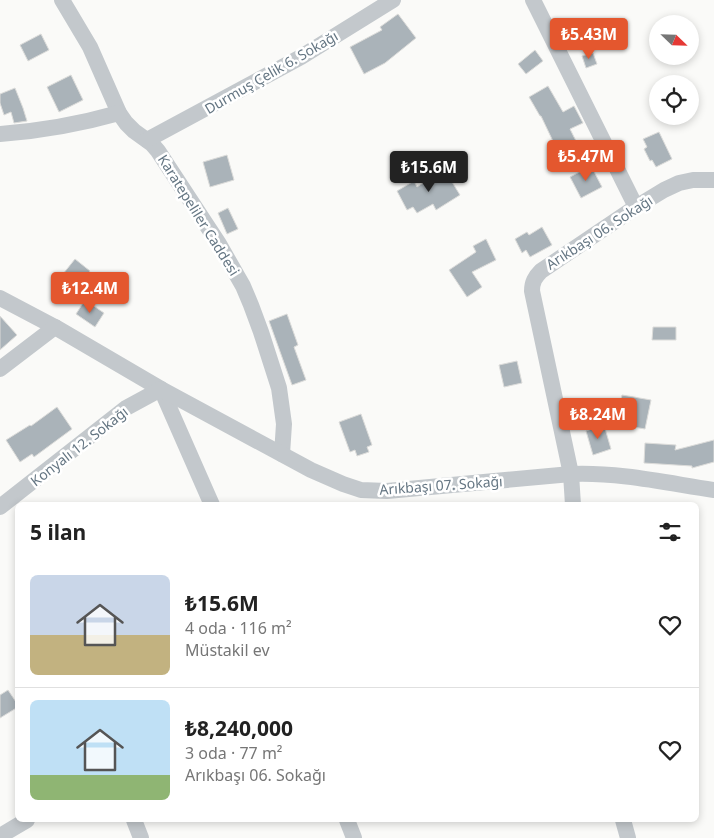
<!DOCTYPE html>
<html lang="tr">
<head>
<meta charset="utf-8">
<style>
	body { margin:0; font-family:"Noto Sans",sans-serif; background:#f6f6f6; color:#222; height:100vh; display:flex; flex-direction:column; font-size:19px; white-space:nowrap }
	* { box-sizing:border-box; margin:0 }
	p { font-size:16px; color:#767676 }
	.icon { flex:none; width:28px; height:28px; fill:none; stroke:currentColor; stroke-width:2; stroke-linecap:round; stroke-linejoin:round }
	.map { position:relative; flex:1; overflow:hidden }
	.side { position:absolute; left:15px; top:502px; width:684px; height:320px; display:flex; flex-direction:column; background:#fff; border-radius:8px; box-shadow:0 2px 8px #0003 }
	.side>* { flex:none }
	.needle { width:32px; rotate:113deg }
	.controls { position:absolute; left:649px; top:15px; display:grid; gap:10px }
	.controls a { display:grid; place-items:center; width:50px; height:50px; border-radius:50%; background:#fff; box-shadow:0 2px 8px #0003; font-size:25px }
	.price { position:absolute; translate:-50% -42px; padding:0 11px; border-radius:5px; background:#e4572e; color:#fff; font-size:16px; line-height:32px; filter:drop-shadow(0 1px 2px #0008) }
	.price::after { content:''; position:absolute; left:50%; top:30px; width:15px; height:11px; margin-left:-8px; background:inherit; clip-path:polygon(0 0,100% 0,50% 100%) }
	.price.selected { background:#222; color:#fff }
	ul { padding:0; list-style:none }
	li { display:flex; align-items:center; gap:15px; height:125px; padding:0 15px }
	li+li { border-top:1px solid #e0e0e0 }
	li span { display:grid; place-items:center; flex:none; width:140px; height:100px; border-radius:8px; color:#555 }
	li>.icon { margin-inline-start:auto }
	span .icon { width:60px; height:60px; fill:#fffc; stroke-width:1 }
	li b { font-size:21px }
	h2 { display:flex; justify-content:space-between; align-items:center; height:60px; padding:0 15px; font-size:21px }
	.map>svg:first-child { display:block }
	.building { fill:#aab3b9; stroke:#dcdcda }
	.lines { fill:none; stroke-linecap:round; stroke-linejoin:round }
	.minor { stroke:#c3c8cc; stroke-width:16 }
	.labels { text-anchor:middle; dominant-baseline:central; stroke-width:5; stroke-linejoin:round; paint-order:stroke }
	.street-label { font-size:14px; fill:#657683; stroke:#fff }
</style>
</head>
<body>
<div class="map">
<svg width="714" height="838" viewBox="0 0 714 838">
	<rect width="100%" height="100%" fill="#fafaf8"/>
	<g class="building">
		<polygon points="398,14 416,38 385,63 364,74 350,47 382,30 380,27"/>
		<polygon points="41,34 49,50 28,61 20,45"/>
		<polygon points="535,50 543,61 526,74 518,64"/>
		<polygon points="593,53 597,64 586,68 582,56"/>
		<polygon points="71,75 83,100 59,112 47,87"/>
		<polygon points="548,86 563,112 574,106 583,123 570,129 579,147 560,156 541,116 540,116 529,97"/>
		<polygon points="15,88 23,108 27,121 14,123 11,112 4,115 0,103 0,94"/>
		<polygon points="659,132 672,159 656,167 652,160 650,161 644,149 647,147 643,139"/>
		<polygon points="227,155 234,180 210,187 203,162"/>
		<polygon points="591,166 602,187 581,198 570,177"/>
		<polygon points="444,169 460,195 436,210 433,204 417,213 413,207 407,210 397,191 414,181 417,187"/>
		<polygon points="228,208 238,229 227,234 218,213"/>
		<polygon points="542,227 552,245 530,257 526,250 522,253 515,239 527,232 529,235"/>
		<polygon points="486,239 496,260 472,272 482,287 467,297 449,270 476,252 473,246"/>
		<polygon points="75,259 90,271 75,291 59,279"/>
		<polygon points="85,300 104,313 95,327 76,314"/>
		<polygon points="287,314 298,345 294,347 306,380 292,385 269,321"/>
		<polygon points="0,316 17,335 0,350"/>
		<polygon points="653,327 676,327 676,340 652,340"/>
		<polygon points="517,361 522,383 504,387 499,365"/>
		<polygon points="622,395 651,400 645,429 616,424"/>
		<polygon points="57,407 72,429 34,457 32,454 20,462 6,440 30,425 31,426"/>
		<polygon points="361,414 372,445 367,447 369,452 357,456 355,450 350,452 339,422"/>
		<polygon points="604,425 611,449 593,455 586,431"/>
		<polygon points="714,440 714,462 692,468 692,466 644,463 645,443 676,445 675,450"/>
		<polygon points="8,690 18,705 18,707 0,718 0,695"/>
	</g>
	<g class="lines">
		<g class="minor">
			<polyline points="62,0 90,47 119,113 126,123 134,131 152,144 158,151 219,244 243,286 251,305 261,332 279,388 284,424 282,454"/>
			<polyline points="533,0 636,207"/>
			<path d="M 0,134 C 41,131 80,124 119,113"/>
			<polyline points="147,140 301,57 393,0"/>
			<polyline points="0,298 55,327 161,389 212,505"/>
			<polyline points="0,369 55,327"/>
			<path d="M 573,505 L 571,474 L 532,291 C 532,282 535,277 541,271 L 636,207 L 664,190 L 679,183 L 693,180 L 714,180"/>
			<path d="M 0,507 L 126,408 L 161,389 L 311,470 L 343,484 L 361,490 L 387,491 L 571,474 C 619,472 667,483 714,490"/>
			<polyline points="134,820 141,838"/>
			<polyline points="347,820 354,838"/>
			<polyline points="623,820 628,838"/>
			<polyline points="0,836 27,820"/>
		</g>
	</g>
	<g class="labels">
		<g class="street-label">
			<text transform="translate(271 72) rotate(-30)">Durmuş Çelik 6. Sokağı</text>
			<text transform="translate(199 215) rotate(58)">Karatepeliler Caddesi</text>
			<text transform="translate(599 232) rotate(-33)">Arıkbaşı 06. Sokağı</text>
			<text transform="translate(79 446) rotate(-38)">Konyalı 12. Sokağı</text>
			<text transform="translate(441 485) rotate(-4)">Arıkbaşı 07. Sokağı</text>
		</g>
	</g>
</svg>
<div class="controls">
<a><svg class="needle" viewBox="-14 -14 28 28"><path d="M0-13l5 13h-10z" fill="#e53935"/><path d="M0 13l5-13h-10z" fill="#767676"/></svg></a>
<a><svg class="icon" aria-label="locate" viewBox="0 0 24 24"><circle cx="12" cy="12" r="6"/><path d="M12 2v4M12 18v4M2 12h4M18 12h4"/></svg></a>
</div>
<b class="price" style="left:589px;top:60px">₺5.43M</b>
<b class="price" style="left:586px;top:182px">₺5.47M</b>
<b class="price selected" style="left:429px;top:193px">₺15.6M</b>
<b class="price" style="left:90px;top:314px">₺12.4M</b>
<b class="price" style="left:598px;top:440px">₺8.24M</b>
<section class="side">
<h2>5 ilan<svg class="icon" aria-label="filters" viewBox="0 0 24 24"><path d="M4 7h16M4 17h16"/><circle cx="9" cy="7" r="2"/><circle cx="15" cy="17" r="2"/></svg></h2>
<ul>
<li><span style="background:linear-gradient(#c9d6e8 60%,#c2b280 0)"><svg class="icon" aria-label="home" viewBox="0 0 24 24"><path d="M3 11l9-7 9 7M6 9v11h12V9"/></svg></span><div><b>₺15.6M</b><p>4 oda · 116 m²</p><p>Müstakil ev</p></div><svg class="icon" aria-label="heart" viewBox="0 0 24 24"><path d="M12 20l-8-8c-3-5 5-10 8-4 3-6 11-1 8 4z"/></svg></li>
<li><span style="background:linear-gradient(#bfe0f5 75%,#8fb573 0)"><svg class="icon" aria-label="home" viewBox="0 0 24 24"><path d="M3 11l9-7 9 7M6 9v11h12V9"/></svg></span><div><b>₺8,240,000</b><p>3 oda · 77 m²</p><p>Arıkbaşı 06. Sokağı</p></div><svg class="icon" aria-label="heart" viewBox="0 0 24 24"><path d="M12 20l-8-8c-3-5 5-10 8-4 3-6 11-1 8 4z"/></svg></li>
</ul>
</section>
</div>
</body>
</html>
